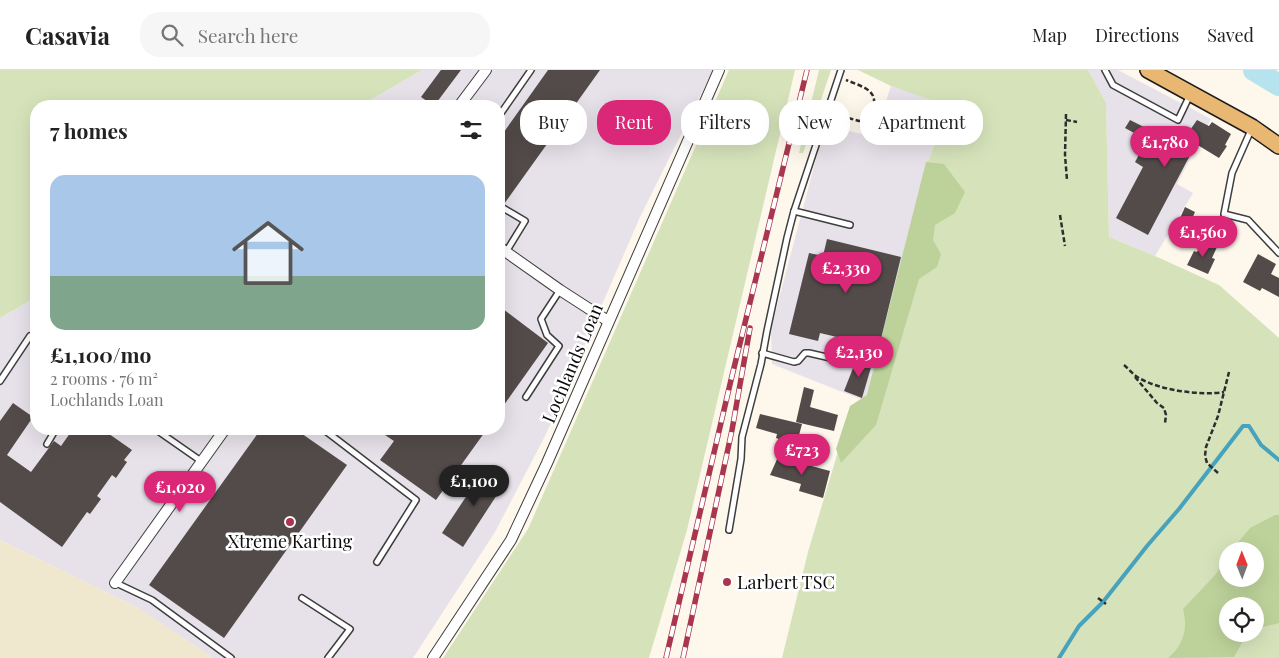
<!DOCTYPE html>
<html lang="en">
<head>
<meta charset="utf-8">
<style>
	body { margin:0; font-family:"Playfair Display",serif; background:#f6f6f6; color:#222; height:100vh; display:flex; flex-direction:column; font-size:19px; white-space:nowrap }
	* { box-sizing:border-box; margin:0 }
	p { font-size:16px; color:#767676 }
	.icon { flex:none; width:28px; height:28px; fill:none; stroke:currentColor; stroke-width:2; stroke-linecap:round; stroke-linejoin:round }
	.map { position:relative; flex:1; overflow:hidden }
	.details { position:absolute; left:30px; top:30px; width:475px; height:335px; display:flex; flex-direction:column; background:#fff; border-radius:20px; box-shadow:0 5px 20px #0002 }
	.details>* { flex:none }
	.top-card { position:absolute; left:520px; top:30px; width:475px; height:45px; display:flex; gap:10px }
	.needle { width:32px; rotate:359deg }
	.fabs { position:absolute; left:1219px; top:472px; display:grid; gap:10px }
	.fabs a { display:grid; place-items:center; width:45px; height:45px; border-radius:50%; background:#fff; box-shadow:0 5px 20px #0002; font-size:25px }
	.price { position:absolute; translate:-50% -42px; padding:0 11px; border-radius:18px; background:#db2777; color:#fff; font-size:16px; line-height:32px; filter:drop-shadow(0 1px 2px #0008) }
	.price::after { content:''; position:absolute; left:50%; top:30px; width:15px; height:11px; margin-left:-8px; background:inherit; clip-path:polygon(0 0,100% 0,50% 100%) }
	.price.selected { background:#222; color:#fff }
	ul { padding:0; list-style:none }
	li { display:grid; align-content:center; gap:10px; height:265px; padding:0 20px }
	li span { display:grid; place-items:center; height:155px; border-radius:15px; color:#555 }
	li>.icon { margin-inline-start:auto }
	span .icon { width:90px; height:90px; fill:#fffc; stroke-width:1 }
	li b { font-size:21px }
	h2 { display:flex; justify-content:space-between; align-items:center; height:60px; padding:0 20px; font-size:21px }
	.tag { padding:0 18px; border-radius:20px; background:#fff; box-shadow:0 5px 20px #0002; font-size:18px; line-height:45px }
	.tag.selected { background:#db2777; color:#fff }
	header { display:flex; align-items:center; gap:30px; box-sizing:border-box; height:70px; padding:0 25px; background:#fff; border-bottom:1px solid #e0e0e0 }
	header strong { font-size:24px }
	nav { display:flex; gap:28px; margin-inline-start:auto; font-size:18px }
	.search { width:350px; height:45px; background:#f6f6f6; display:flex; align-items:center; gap:12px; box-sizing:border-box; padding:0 18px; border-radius:20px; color:#767676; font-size:19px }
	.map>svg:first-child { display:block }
	.industrial { fill:#e7e1e9 }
	.farmland { fill:#f0e7cf }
	.green { fill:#d6e3ba; fill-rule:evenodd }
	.forest { fill:#bdd29b }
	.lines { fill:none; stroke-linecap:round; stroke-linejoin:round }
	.stream { stroke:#47a2bc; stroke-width:4 }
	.river { stroke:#b7e3ee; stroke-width:22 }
	.building { fill:#534b49 }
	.service-casing { stroke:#3e3e3e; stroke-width:8 }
	.minor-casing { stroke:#3e3e3e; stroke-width:12 }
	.primary-casing { stroke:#1c1c1c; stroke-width:18 }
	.path { stroke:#2d2d2d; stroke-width:2.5; stroke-dasharray:5 2.5; stroke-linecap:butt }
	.service { stroke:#fff; stroke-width:5 }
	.minor { stroke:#fff; stroke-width:10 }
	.primary { stroke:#e8b771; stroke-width:15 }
	.rail-casing { stroke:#aa354e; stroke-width:5.5 }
	.rail { stroke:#fff; stroke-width:4; stroke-dasharray:11; stroke-linecap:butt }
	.poi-dot { fill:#aa354e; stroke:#fff; stroke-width:2 }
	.labels { text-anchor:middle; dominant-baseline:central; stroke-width:5; stroke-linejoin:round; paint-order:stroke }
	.street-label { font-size:18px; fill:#0b0b0b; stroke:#fff }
	.poi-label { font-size:18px; fill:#0b0b0b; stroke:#fff }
</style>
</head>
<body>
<header>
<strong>Casavia</strong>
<div class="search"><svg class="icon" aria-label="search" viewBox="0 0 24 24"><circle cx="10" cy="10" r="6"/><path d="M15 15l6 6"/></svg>Search here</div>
<nav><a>Map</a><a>Directions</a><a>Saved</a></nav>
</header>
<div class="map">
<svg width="1279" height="588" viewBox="0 0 1279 588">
	<rect width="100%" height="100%" fill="#fdf7ec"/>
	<g class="industrial">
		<polygon points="422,0 713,0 640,147 546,364 495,462 413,588 213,588 138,538 0,470 0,248 36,227 36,359 499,359 499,36 360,36"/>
		<polygon points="1088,0 1118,0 1211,49 1177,114 1193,123 1155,186 1109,167 1106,33"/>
		<polygon points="891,16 948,35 928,92 865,331 772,294 771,259 825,55 874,67"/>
	</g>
	<polygon class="farmland" points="0,470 138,538 213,588 0,588"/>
	<g class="green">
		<polygon points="0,0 422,0 360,36 36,36 36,227 0,248"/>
		<polygon points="729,0 795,0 687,460 649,588 443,588 528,459"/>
		<polygon points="819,0 831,0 803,83 799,83"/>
		<path d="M 858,0 L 1088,0 L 1106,33 L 1109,167 L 1155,186 L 1219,215 L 1279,268 L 1279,588 L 782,588 L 808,482 L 851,338 L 865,331 L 928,92 L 948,36 L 891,16 ZM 1228,481 L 1255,481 L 1255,509 L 1228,509 ZM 1228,536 L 1255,536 L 1255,564 L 1228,564 Z"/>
	</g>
	<g class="forest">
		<polygon points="926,92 944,94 965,122 955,143 935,155 933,170 941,184 937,197 919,209 876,355 841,393 836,379 850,336 867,325"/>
		<path d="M 1275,445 L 1279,445 L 1279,553 L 1255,559 L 1255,536 L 1228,536 L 1228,564 L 1248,564 L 1246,566 L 1234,587 L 1168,588 C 1184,574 1188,559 1183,539 L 1216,504 L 1227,486 L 1228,509 L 1255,509 L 1255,481 L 1231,481 L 1250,458 Z"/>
	</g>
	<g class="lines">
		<polyline class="stream" points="1059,588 1079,556 1103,532 1147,476 1179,439 1243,356 1249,356 1261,375 1279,390"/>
		<polyline class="river" points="1254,0 1279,15"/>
	</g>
	<g class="building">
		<polygon points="441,0 461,0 434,36 421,27"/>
		<polygon points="548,0 600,0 504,134 500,134 499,137 499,69"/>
		<polygon points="1130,50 1160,65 1164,57 1179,65 1182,60 1188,63 1197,50 1209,56 1212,52 1231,64 1225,75 1227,76 1219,88 1196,74 1148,165 1116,148 1143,97 1135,92 1147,70 1125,58"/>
		<polygon points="1185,137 1195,142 1187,160 1177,155"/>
		<polygon points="827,169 901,187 879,277 820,263 818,271 789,264 809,183 823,186"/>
		<polygon points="1203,170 1217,177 1212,188 1215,189 1208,204 1187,195 1194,181 1197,182"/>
		<polygon points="1258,184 1276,194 1271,204 1279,208 1279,227 1262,218 1260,221 1243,212"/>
		<polygon points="499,236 548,273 499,342"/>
		<polygon points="857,288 872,294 862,328 844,321"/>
		<polygon points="804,317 814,320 810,337 838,345 834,361 796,352"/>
		<polygon points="13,333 33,347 7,385 31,402 54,371 61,376 73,359 102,359 132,380 124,390 127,392 116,408 112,405 97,426 101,429 90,444 87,442 62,477 0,432 0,351"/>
		<polygon points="760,344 802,354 798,369 788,367 787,372 776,368 777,364 756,358"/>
		<polygon points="261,359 295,359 347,395 224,568 149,515"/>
		<polygon points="376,359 487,359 436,430 380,390 394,371"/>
		<polygon points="778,387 830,401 823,428 799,421 801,414 770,405"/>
		<polygon points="485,398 506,411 463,477 442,463"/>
	</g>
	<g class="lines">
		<defs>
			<g id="service">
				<polyline points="1105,0 1113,15 1178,50 1190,25"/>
				<polyline points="499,46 531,0"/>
				<polyline points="1251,60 1232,103 1224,144 1248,150 1279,183"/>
				<polyline points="503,138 525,151 506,182"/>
				<polyline points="794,141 850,155"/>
				<polyline points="762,283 794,292 798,291 805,283 809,283 848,292"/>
				<polyline points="0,311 30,266 36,271"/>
				<polyline points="526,327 559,276 547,265 541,249 560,220"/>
				<polyline points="155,359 201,391"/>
				<polyline points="323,359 416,430 377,492"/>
				<polyline points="47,374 56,359"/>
				<polyline points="729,460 741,389 742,367 761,294 767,261 787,168 794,141 841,0"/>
				<polyline points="116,513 152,530 231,588"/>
				<polyline points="302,528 350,559 328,588"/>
			</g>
			<g id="minor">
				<polyline points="459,36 486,0"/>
				<polyline points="499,177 560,220 608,251"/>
				<polyline points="115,513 225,359"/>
				<polyline points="433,588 511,470 547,393 719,0"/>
			</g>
			<polyline id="primary" points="1148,0 1252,57 1279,76"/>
		</defs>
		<use href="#service" class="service-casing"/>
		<use href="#minor" class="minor-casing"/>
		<use href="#primary" class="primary-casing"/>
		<g class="path">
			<path d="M 834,44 L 859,51 L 869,49 C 882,22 869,19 846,10"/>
			<polyline points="1066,44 1065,85 1067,110"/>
			<polyline points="1066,50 1077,52"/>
			<polyline points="1060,145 1065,176"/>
			<path d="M 1124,295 C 1129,299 1133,305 1139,308 C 1159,320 1201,326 1224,322"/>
			<polyline points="1135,307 1157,333 1164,338 1166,345 1165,353"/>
			<polyline points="1218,403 1207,393 1205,386 1206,377 1218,346 1229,302"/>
			<polyline points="1098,528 1106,534"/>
		</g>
		<use href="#service" class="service"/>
		<use href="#minor" class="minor"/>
		<use href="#primary" class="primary"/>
		<defs>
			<g id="rail">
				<polyline points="666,588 731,310 807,0"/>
				<polyline points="683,588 732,360 750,258"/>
			</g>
		</defs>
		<use href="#rail" class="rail-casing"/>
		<use href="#rail" class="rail"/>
	</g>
	<g class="poi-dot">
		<circle cx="290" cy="452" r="5"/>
		<circle cx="727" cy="512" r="5"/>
	</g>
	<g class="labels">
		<g class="street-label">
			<text transform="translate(572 293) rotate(-67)">Lochlands Loan</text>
		</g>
		<g class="poi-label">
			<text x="290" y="471">Xtreme Karting</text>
			<text x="737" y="512" text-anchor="start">Larbert TSC</text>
		</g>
	</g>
</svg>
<div class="fabs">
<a><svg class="needle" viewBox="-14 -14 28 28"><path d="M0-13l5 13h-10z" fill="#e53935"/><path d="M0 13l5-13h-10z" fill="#767676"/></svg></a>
<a><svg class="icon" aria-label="locate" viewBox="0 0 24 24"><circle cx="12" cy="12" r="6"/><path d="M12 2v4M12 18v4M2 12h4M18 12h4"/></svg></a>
</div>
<b class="price" style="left:1165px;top:98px">£1,780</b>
<b class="price" style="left:1203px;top:188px">£1,560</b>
<b class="price" style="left:846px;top:224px">£2,330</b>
<b class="price" style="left:859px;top:308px">£2,130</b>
<b class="price" style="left:802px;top:406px">£723</b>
<b class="price selected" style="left:474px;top:437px">£1,100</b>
<b class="price" style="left:180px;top:443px">£1,020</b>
<div class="top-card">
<a class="tag">Buy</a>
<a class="tag selected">Rent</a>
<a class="tag">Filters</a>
<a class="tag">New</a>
<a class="tag">Apartment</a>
</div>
<section class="details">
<h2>7 homes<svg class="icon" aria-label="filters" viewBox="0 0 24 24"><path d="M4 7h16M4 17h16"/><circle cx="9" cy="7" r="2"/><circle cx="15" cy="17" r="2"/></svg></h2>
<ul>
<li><span style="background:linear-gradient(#a9c7e8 65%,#7fa58c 0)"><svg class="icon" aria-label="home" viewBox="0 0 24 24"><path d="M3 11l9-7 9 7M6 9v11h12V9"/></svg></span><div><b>£1,100/mo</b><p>2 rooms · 76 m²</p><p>Lochlands Loan</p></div></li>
</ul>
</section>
</div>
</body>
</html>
